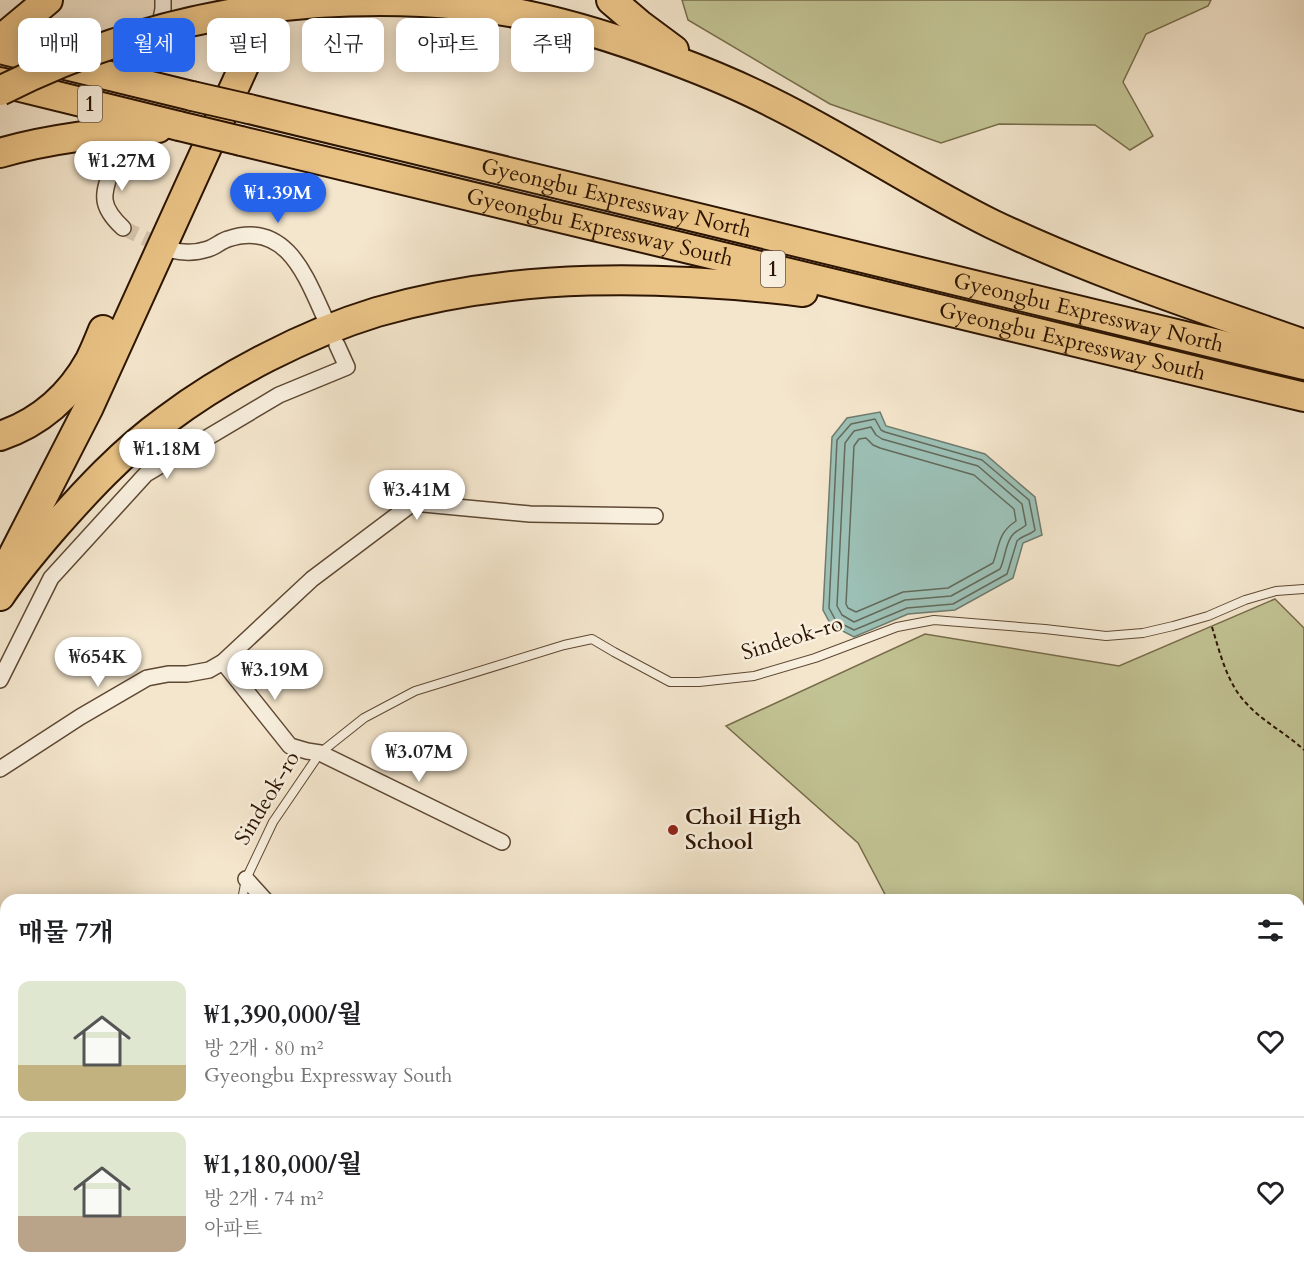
<!DOCTYPE html>
<html lang="ko">
<head>
<meta charset="utf-8">
<style>
	body { margin:0; font-family:Cardo,"Noto Serif KR",serif; background:#f6f6f6; color:#202124; height:100vh; display:flex; flex-direction:column; font-size:22px; white-space:nowrap }
	* { box-sizing:border-box; margin:0 }
	p { font-size:20px; color:#757577 }
	.icon { flex:none; width:33px; height:33px; fill:none; stroke:currentColor; stroke-width:2; stroke-linecap:round; stroke-linejoin:round }
	.map { position:relative; flex:1; overflow:hidden }
	.details { position:absolute; left:0px; top:894px; width:1305px; height:386px; display:flex; flex-direction:column; background:#fff; border-radius:18px 18px 0 0; box-shadow:0 3px 15px #0003 }
	.details>* { flex:none }
	.hud { position:absolute; left:18px; top:18px; width:600px; height:54px; display:flex; gap:12px }
	.price { position:absolute; translate:-50% -51px; padding:0 14px; border-radius:21px; background:#fff; color:#222; font-size:20px; line-height:39px; filter:drop-shadow(0 2px 3px #0008) }
	.price::after { content:''; position:absolute; left:50%; top:36px; width:18px; height:14px; margin-left:-9px; background:inherit; clip-path:polygon(0 0,100% 0,50% 100%) }
	.price.active { background:#2563eb; color:#fff }
	ul { padding:0; list-style:none }
	li { display:flex; align-items:center; gap:18px; height:150px; padding:0 18px }
	li+li { border-top:2px solid #e0e0e0 }
	li span { display:grid; place-items:center; flex:none; width:168px; height:120px; border-radius:12px; color:#555 }
	li>.icon { margin-inline-start:auto }
	span .icon { width:72px; height:72px; fill:#fffc; stroke-width:1 }
	li b { font-size:26px }
	h2 { display:flex; justify-content:space-between; align-items:center; height:72px; padding:0 18px; font-size:26px }
	.pill { padding:0 21px; border-radius:12px; background:#fff; box-shadow:0 3px 15px #0003; font-size:21px; line-height:54px }
	.pill.active { background:#2563eb; color:#fff }
	.map>svg:first-child { display:block }
	.green { fill:#c2c394; stroke:#776c4a; stroke-width:1.5 }
	.water { fill:#9cc0b6; stroke:#6f7b6d; stroke-width:1.5 }
	.lines { fill:none; stroke-linecap:round; stroke-linejoin:round }
	.shore { stroke:#646a5b; stroke-width:1.5 }
	.minor-tunnel { stroke:#d6c6ae; stroke-width:15; stroke-dasharray:15 8; stroke-linecap:butt }
	.service-casing { stroke:#5e4833; stroke-width:10 }
	.minor-casing { stroke:#5e4833; stroke-width:18 }
	.motorway-casing { stroke:#2c1400; stroke-width:32 }
	.path { stroke:#2c1400; stroke-width:2; stroke-dasharray:4.5 3; stroke-linecap:butt }
	.service { stroke:#f8efde; stroke-width:8 }
	.minor { stroke:#f8efde; stroke-width:15 }
	.motorway { stroke:#eac386; stroke-width:28 }
	.motorway-bridge-casing { stroke:#2c1400; stroke-width:32; stroke-linecap:butt }
	.motorway-bridge { stroke:#eac386; stroke-width:28 }
	.poi-dot { fill:#8f2418; stroke:#f8efde; stroke-width:2 }
	.labels { text-anchor:middle; dominant-baseline:central; stroke-width:5; stroke-linejoin:round; paint-order:stroke }
	.shield { fill:#f8efde; stroke:#695643; stroke-width:1.5 }
	.shield-label { font-size:21px; font-weight:bold; fill:#2c1400 }
	.street-label { font-size:22px; fill:#2c1400; stroke:#f8efde }
	.poi-label { font-size:22px; font-weight:bold; fill:#2c1400; stroke:#f8efde; text-anchor:start }
</style>
</head>
<body>
<div class="map">
<svg width="1304" height="1279" viewBox="0 0 1304 1279">
	<rect width="100%" height="100%" fill="#f4e6cd"/>
	<filter id="stains"><feTurbulence type="fractalNoise" baseFrequency=".00333" numOctaves="4"/><feColorMatrix values="0 0 0 0 .2 0 0 0 0 .09 0 0 0 0 .02 0 0 0 .5 -.17"/></filter>
	<radialGradient id="worn" r=".72"><stop offset=".6" stop-color="#630" stop-opacity="0"/><stop offset="1" stop-color="#630" stop-opacity=".3"/></radialGradient>
	<g class="green">
		<polygon points="682,0 1211,0 1208,6 1146,34 1123,82 1153,136 1130,150 1095,125 999,124 941,143 830,104 688,20"/>
		<polygon points="1275,599 1304,628 1304,1279 435,1279 443,1274 1299,1274 1299,900 888,900 858,843 726,726 925,634 1119,666"/>
		<polygon points="0,1195 6,1198 6,1274 92,1274 96,1279 0,1279"/>
	</g>
	<polygon class="water" points="880,412 886,426 985,454 1035,497 1042,535 1023,543 1013,578 955,610 908,614 854,637 831,625 823,610 832,437 847,418"/>
	<g class="lines">
		<g class="shore">
			<path d="M 875,419 L 881,430 L 885,432 L 982,460 L 1029,500 L 1035,530 C 1031,535 1022,535 1017,541 L 1007,574 L 953,604 L 907,608 L 854,630 L 836,621 L 829,608 L 837,440 L 851,424 Z"/>
			<path d="M 871,427 L 876,435 L 882,439 L 978,466 L 1022,504 L 1026,525 C 1022,529 1014,531 1011,537 C 1005,546 1005,559 1000,569 L 951,596 L 905,600 L 854,622 L 842,615 L 837,606 L 845,443 L 854,431 Z"/>
			<path d="M 866,438 L 873,445 L 880,448 L 974,475 L 1014,509 L 1016,521 C 998,533 1000,544 993,563 L 948,588 L 903,592 L 856,612 L 848,608 L 846,604 L 854,446 L 859,439 Z"/>
		</g>
		<g class="minor-tunnel">
			<polyline points="115,159 158,35"/>
			<polyline points="123,228 166,248"/>
		</g>
		<defs>
			<g id="service">
				<polyline points="242,900 246,879 273,822 320,753 364,718 415,691 564,645 592,639 614,652 670,682 699,682 754,676 815,658 897,627 934,620 1045,629 1106,636 1143,633 1173,626 1208,616 1245,600 1276,591 1304,589"/>
				<polyline points="0,992 6,991"/>
				<polyline points="408,1279 409,1274"/>
			</g>
			<g id="minor">
				<polyline points="158,33 163,9 163,0"/>
				<path d="M 115,159 C 105,191 95,202 123,228"/>
				<path d="M 171,250 C 183,253 196,253 208,249 C 215,247 221,241 228,239 C 285,220 305,274 324,316"/>
				<polyline points="223,662 290,746 307,751 320,753 502,842"/>
				<polyline points="0,680 51,578 146,474 279,395 347,367 337,345"/>
				<polyline points="0,769 80,717 147,678 168,674 187,674 209,670 223,662 312,579 413,503 530,514 655,516"/>
				<polyline points="246,879 265,900"/>
				<polyline points="180,1274 181,1279"/>
			</g>
			<g id="motorway">
				<polyline points="611,0 639,24 674,50"/>
				<path d="M 317,3 C 365,0 413,0 461,5 C 533,12 603,33 671,59 C 706,72 740,86 773,103 C 848,140 917,187 992,224 C 1092,272 1199,307 1304,344"/>
				<polyline points="0,40 48,0"/>
				<polyline points="0,49 192,96"/>
				<polyline points="0,82 179,126"/>
				<path id="s1" d="M 249,109 L 1304,365"/>
				<path id="s2" d="M 241,141 L 1304,397"/>
				<path d="M 0,153 C 51,138 105,133 158,128"/>
				<path d="M 0,436 C 39,423 70,396 90,360 C 95,350 99,340 103,330"/>
				<polyline points="8,565 89,407 274,0"/>
				<path d="M 0,596 C 15,573 33,552 51,531 C 86,491 123,451 166,420 C 226,375 305,334 377,312 C 515,272 662,275 803,292"/>
			</g>
		</defs>
		<use href="#service" class="service-casing"/>
		<use href="#minor" class="minor-casing"/>
		<use href="#motorway" class="motorway-casing"/>
		<g class="path">
			<path d="M 1212,627 C 1220,653 1227,683 1246,703 C 1263,722 1286,733 1304,750"/>
			<polyline points="1299,922 1304,919"/>
			<polyline points="1299,1023 1304,1022"/>
			<polyline points="1299,1092 1304,1090"/>
			<polyline points="912,1274 922,1279"/>
			<polyline points="1123,1274 1127,1279"/>
			<polyline points="819,1279 821,1274"/>
			<polyline points="1268,1279 1269,1274"/>
		</g>
		<use href="#service" class="service"/>
		<use href="#minor" class="minor"/>
		<use href="#motorway" class="motorway"/>
		<defs>
			<g id="motorway-bridge">
				<path d="M 0,91 C 99,41 207,11 317,3"/>
				<polyline points="192,96 249,109"/>
				<polyline points="179,126 241,141"/>
			</g>
		</defs>
		<use href="#motorway-bridge" class="motorway-bridge-casing"/>
		<use href="#motorway-bridge" class="motorway-bridge"/>
	</g>
	<circle class="poi-dot" cx="673" cy="830" r="6"/>
	<g class="labels">
		<g class="shield">
			<rect x="78" y="86" width="24" height="36" rx="4.5"/>
			<rect x="761" y="251" width="24" height="36" rx="4.5"/>
		</g>
		<g class="shield-label">
			<text x="90" y="104">1</text>
			<text x="773" y="269">1</text>
		</g>
		<g class="street-label">
			<text stroke="none"><textPath href="#s1" startOffset="378">Gyeongbu Expressway North</textPath></text>
			<text stroke="none"><textPath href="#s2" startOffset="369">Gyeongbu Expressway South</textPath></text>
			<text stroke="none"><textPath href="#s1" startOffset="864">Gyeongbu Expressway North</textPath></text>
			<text stroke="none"><textPath href="#s2" startOffset="855">Gyeongbu Expressway South</textPath></text>
			<text transform="translate(792 638) rotate(-17)">Sindeok-ro</text>
			<text transform="translate(267 798) rotate(-59)">Sindeok-ro</text>
		</g>
		<g class="poi-label">
			<text x="685" y="817">Choil High<tspan x="685" dy="25">School</tspan></text>
		</g>
	</g>
	<rect width="100%" height="100%" filter="url(#stains)"/>
	<rect width="100%" height="100%" fill="url(#worn)"/>
</svg>
<b class="price" style="left:122px;top:192px">₩1.27M</b>
<b class="price active" style="left:278px;top:224px">₩1.39M</b>
<b class="price" style="left:167px;top:480px">₩1.18M</b>
<b class="price" style="left:417px;top:521px">₩3.41M</b>
<b class="price" style="left:98px;top:688px">₩654K</b>
<b class="price" style="left:275px;top:701px">₩3.19M</b>
<b class="price" style="left:419px;top:783px">₩3.07M</b>
<div class="hud">
<a class="pill">매매</a>
<a class="pill active">월세</a>
<a class="pill">필터</a>
<a class="pill">신규</a>
<a class="pill">아파트</a>
<a class="pill">주택</a>
</div>
<section class="details">
<h2>매물 7개<svg class="icon" aria-label="filters" viewBox="0 0 24 24"><path d="M4 7h16M4 17h16"/><circle cx="9" cy="7" r="2"/><circle cx="15" cy="17" r="2"/></svg></h2>
<ul>
<li><span style="background:linear-gradient(#dfe7d0 70%,#c2b280 0)"><svg class="icon" aria-label="home" viewBox="0 0 24 24"><path d="M3 11l9-7 9 7M6 9v11h12V9"/></svg></span><div><b>₩1,390,000/월</b><p>방 2개 · 80 m²</p><p>Gyeongbu Expressway South</p></div><svg class="icon" aria-label="heart" viewBox="0 0 24 24"><path d="M12 20l-8-8c-3-5 5-10 8-4 3-6 11-1 8 4z"/></svg></li>
<li><span style="background:linear-gradient(#dfe7d0 70%,#b9a48a 0)"><svg class="icon" aria-label="home" viewBox="0 0 24 24"><path d="M3 11l9-7 9 7M6 9v11h12V9"/></svg></span><div><b>₩1,180,000/월</b><p>방 2개 · 74 m²</p><p>아파트</p></div><svg class="icon" aria-label="heart" viewBox="0 0 24 24"><path d="M12 20l-8-8c-3-5 5-10 8-4 3-6 11-1 8 4z"/></svg></li>
</ul>
</section>
</div>
</body>
</html>
